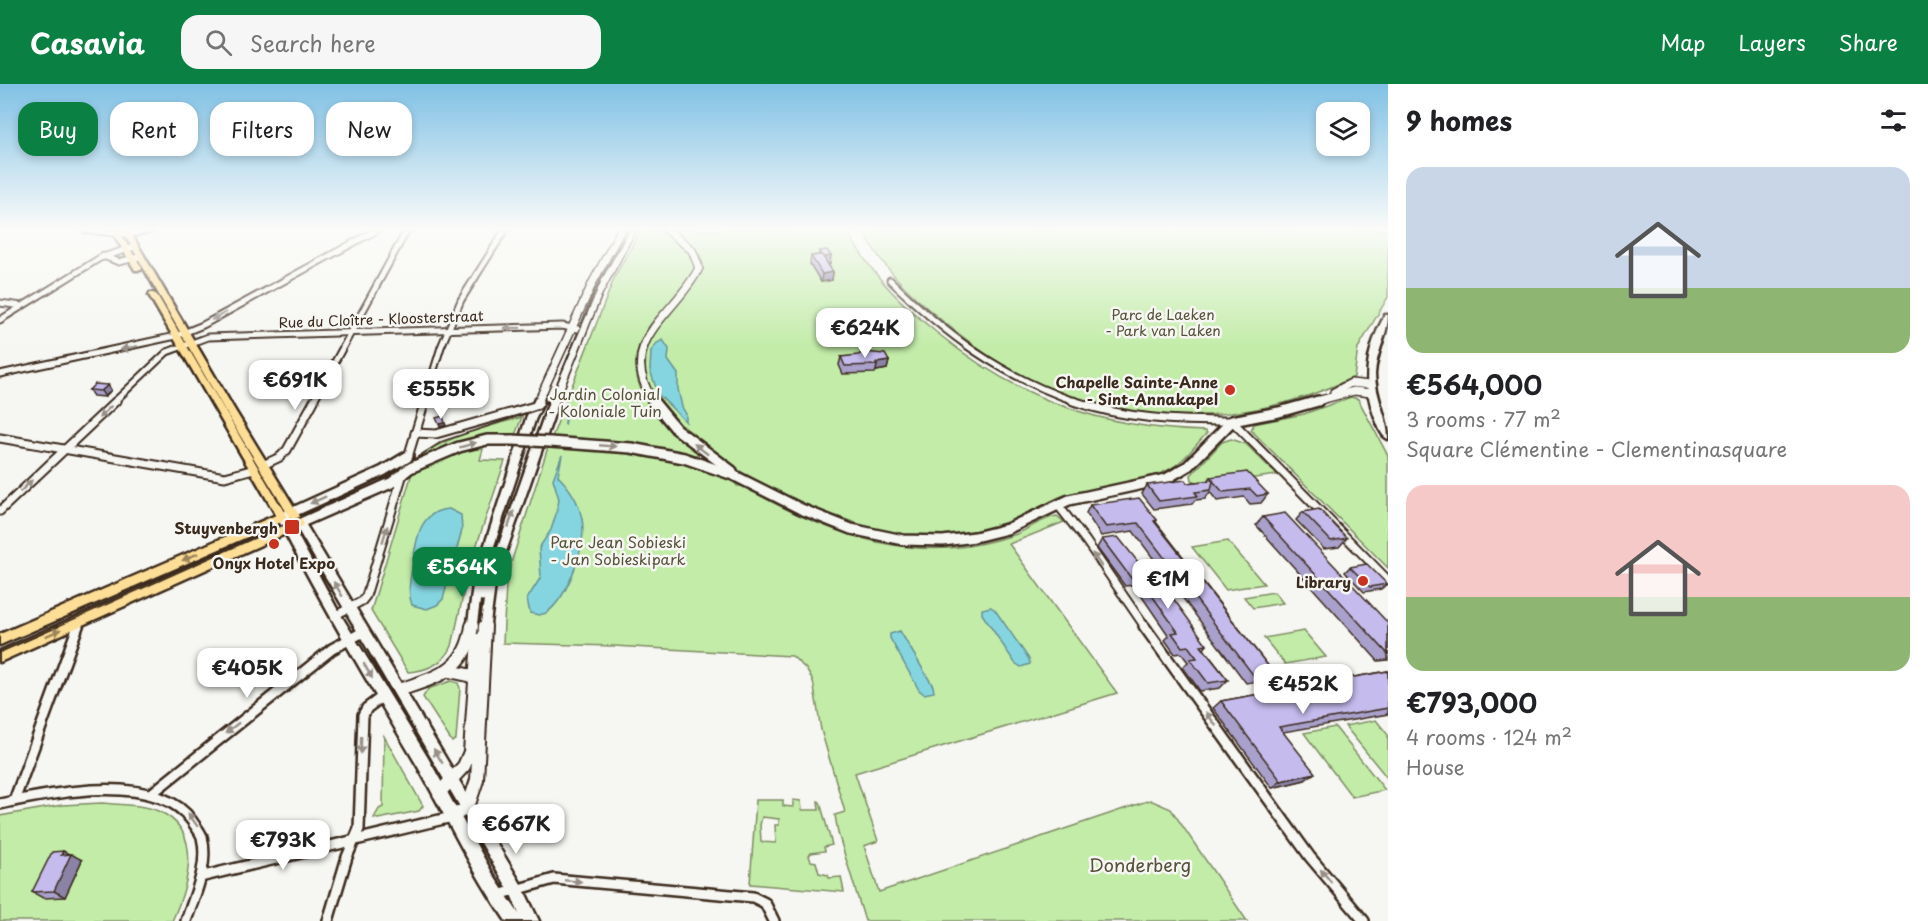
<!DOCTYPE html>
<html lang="en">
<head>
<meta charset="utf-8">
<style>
	body { margin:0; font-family:"Playpen Sans",sans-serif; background:#f6f6f6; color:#202124; height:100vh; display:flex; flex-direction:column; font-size:22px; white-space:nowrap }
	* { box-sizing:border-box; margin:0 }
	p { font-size:20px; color:#757577 }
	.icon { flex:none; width:33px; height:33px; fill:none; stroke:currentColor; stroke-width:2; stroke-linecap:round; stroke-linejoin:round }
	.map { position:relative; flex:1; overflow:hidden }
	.sheet { display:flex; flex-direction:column; background:#fff; width:540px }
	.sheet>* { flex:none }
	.hud { position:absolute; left:18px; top:18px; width:570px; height:54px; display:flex; gap:12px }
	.buttons { position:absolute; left:1316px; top:18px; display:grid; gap:12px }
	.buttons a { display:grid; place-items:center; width:54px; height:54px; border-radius:12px; background:#fff; box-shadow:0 3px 9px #0003; font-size:30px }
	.price { position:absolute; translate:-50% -51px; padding:0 14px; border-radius:12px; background:#fff; color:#222; font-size:20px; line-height:39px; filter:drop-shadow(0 2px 3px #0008) }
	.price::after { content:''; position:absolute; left:50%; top:36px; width:18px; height:14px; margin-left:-9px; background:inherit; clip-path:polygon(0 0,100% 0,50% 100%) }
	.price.current { background:#0b8043; color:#fff }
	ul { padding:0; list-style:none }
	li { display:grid; align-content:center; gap:12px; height:318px; padding:0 18px }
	li span { display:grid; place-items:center; height:186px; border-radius:18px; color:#555 }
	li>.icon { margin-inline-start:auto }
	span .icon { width:108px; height:108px; fill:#fffc; stroke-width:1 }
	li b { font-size:26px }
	h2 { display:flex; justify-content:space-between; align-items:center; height:72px; padding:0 18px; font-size:26px }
	.tag { padding:0 21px; border-radius:18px; background:#fff; box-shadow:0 3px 9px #0003; font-size:21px; line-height:54px }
	.tag.current { background:#0b8043; color:#fff }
	header { display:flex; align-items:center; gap:36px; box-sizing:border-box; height:84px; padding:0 30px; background:#0b8043; color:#fff }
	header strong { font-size:28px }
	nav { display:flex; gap:33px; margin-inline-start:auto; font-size:21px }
	.search { width:420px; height:54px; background:#f6f6f6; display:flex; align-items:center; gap:15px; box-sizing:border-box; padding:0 21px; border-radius:18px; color:#757577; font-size:22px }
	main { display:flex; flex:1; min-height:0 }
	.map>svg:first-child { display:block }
	.green { fill:#c2eca8; stroke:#7e8b63; stroke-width:1.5; fill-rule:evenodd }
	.water { fill:#85d5e0; stroke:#679192; stroke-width:1.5 }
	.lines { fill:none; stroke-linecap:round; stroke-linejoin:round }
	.stream { stroke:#679192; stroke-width:2 }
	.minor-far2-casing { stroke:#3b2a1e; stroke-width:9 }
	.minor-far1-casing { stroke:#3b2a1e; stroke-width:11 }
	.minor-casing { stroke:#3b2a1e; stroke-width:14 }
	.tertiary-far2-casing { stroke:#3b2a1e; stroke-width:10 }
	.tertiary-far1-casing { stroke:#3b2a1e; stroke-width:14 }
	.tertiary-casing { stroke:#3b2a1e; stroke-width:16 }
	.secondary-casing { stroke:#3b2a1e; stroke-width:5 }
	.primary-casing { stroke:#3b2a1e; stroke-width:5 }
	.minor-far2 { stroke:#f6f6f2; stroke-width:5 }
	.minor-far1 { stroke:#f6f6f2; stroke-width:7 }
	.minor { stroke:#f6f6f2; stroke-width:9 }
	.tertiary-far2 { stroke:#f6f6f2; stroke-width:7 }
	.tertiary-far1 { stroke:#f6f6f2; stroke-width:9 }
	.tertiary { stroke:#f6f6f2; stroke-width:12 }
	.secondary { fill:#f6f6f2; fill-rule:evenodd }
	.primary { fill:#fdde96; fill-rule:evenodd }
	.tram-far1 { stroke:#3b2a1e; stroke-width:1.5 }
	.tram { stroke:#3b2a1e; stroke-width:2 }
	.tertiary-bridge-casing { stroke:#3b2a1e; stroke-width:14; stroke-linecap:butt }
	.tertiary-bridge { stroke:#f6f6f2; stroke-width:9 }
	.wall { fill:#a9a1cc; stroke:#3b2a1e; stroke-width:1.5 }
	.shaded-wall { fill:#8a83a6; stroke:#3b2a1e; stroke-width:1.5 }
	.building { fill:#c5bbed; stroke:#3b2a1e; stroke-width:1.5 }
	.oneway { fill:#989088 }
	.oneway2 { fill:#9c845a }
	.poi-dot { fill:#c8321e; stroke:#f6f6f2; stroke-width:2 }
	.labels { text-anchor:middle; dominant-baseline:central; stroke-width:5; stroke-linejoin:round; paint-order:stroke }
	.far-park-label { font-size:14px; fill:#56513a; stroke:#f6f6f2 }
	.far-street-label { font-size:14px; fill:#3b2a1e; stroke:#f6f6f2 }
	.poi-label { font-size:15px; font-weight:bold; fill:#3b2a1e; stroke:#f6f6f2; text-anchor:end }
	.park-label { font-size:15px; fill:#56513a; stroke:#f6f6f2 }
	.near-park-label { font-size:18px; fill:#56513a; stroke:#f6f6f2 }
</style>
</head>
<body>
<header>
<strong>Casavia</strong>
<div class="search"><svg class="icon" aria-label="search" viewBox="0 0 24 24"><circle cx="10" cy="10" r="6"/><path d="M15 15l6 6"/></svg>Search here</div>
<nav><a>Map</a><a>Layers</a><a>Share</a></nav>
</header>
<main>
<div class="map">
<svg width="1388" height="837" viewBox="0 0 1388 837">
	<rect width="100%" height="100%" fill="#f6f6f2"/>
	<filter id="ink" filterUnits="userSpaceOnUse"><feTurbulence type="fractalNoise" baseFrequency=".0167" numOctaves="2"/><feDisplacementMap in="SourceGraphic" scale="12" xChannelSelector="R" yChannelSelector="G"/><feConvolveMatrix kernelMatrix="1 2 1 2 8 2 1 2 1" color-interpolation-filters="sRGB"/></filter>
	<g filter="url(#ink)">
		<g class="green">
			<path d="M 641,146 C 671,146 684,155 696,182 C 687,202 667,220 653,237 C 609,292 657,335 699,369 L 694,372 L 623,358 L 552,353 L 615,192 Z"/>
			<path d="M 672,146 L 847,146 C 869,188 900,219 936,248 C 1018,315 1099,344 1205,347 L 1207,349 C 1197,359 1188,373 1176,381 C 1156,395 1126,400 1102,404 C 1089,407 1075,407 1062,412 C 1047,418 1033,428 1018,434 C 987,446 953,453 920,452 C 854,452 671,369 649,304 C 643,288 645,271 650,255 L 703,184 C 703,166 685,155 672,146 Z"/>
			<path d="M 863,146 L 1388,146 L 1388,213 L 1358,264 L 1354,293 C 1246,345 1115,346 1010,286 C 990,274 972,260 954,246 C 920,220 882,186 863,146 Z"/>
			<polygon points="1351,313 1358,315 1388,372 1388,484 1251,346 1254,340 1304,330"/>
			<path d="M 522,333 L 515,351 L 500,350 L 414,379 L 415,375 C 447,352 484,344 522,333 Z"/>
			<polygon points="1231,355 1246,360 1277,391 1203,401 1192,396 1191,391 1222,358"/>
			<path d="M 548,363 C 604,366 660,370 713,389 C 721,392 733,394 737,402 L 743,402 C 814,443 896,477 979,460 C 992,457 1007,454 1019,449 C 1031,443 1044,434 1057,432 L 1064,438 L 1009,460 L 1117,609 L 855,689 L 878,757 L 864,762 L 879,808 L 1150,716 L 1171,725 L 1247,837 L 865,837 L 838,749 L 835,731 L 845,728 L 821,646 L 813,597 L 806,585 L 792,572 L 614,562 L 503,559 L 506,501 L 512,476 Z"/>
			<path d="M 474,365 L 483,365 L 480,376 L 505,377 L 469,484 L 452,562 C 445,579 426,587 408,588 L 371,527 L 412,389 L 455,370 Z"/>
			<polygon points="1228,457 1264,500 1226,506 1192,463"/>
			<polygon points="1274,508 1283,519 1253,524 1244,513"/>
			<polygon points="1304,547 1326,573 1285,580 1264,554"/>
			<polygon points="451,597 458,599 460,604 456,655 452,658 423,613 428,605"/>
			<polygon points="1376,636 1388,651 1388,695 1345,642"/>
			<polygon points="1335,643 1385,706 1352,713 1304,649"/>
			<polygon points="384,652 423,722 419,727 378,735 374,734 379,725 383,723"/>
			<path d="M 756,716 L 783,716 L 783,722 L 793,723 L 793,716 L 801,717 L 802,726 L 819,726 L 818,717 L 820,718 L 832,761 L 824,763 L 825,767 L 811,769 L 809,772 L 811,777 L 816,778 L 819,789 L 828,791 L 829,794 L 841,793 L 844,808 L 750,800 ZM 762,733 L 779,735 L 779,741 L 775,741 L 776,759 L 761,758 L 760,741 Z"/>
			<path d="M 102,719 C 120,721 141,720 158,727 C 205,746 188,802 172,837 L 0,837 L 0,732 L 62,721 Z"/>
		</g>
		<g class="water">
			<polygon points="663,256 669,265 668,276 678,290 678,305 682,323 686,330 686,338 658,310 650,286 651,267 657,259"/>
			<path d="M 562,371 L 558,392 C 570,404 579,417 582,435 C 587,461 568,514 546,529 L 539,531 L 530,529 L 527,515 L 541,493 L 539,464 L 551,446 L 557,427 L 559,415 L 553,395 Z"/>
			<path d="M 449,425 L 461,431 L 462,446 L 443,515 L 437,521 L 427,525 L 412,521 C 407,508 410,497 412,484 C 416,460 417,427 449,425 Z"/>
			<polygon points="991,523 995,526 1029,575 1030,580 1021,583 1015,579 982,530 982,525"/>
			<polygon points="900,547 933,602 934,608 924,610 919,606 890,554 890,550"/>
		</g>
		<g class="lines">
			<polyline class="stream" points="565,340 567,326 571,324"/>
			<defs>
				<g id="minor-far2">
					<polyline points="85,146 127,150 152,146"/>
					<polyline points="103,172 119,178 139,173"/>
					<path d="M 890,196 C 947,252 1001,292 1077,318"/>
					<polyline points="0,219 22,222"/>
					<polyline points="0,236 100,174 134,163"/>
					<polyline points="0,290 176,252 203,241 377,146"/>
					<polyline points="114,318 167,268 208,253 562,242 583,246"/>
					<polyline points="313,318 407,146"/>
					<polyline points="424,318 441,263 461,216 505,146"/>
				</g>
				<g id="minor-far1">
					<path d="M 1073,317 C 1125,335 1178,337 1232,337 L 1388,496"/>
					<polyline points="415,349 436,350 538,321"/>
					<polyline points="0,354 225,393 254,385"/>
					<polyline points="263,381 280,373 287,366 314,317"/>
					<polyline points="1058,421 1086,457 1145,543"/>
					<polyline points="0,427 116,317"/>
					<polyline points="336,531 362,517 366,512 425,317"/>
					<polyline points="78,543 80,537"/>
				</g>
				<g id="minor">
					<polyline points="1144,542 1310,773 1364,837"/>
					<polyline points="151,710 332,565 363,548"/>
					<polyline points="14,717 78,542"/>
					<path d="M 0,720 C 50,709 157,687 192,737 C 195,742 200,747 202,753 C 209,782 195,810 186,837"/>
					<polyline points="204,792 452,733"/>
					<polyline points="498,811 554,795 753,813 765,819 774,837"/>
					<polyline points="328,837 347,773 359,745 363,631 367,624 383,612"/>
				</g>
				<g id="tertiary-far2">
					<polyline points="1334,308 1351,299 1370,301"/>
					<polyline points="538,318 593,198 621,146"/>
					<polyline points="554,318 598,210 632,146"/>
					<path d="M 654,318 C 613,257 676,231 699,184 L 692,166 L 667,146"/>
					<polyline points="1313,318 1354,307 1371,309"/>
				</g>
				<g id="tertiary-far1">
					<polyline points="653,317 676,345 732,387"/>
					<polyline points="550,358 631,364 684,374 733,391 801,425 851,445 903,456 943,457 975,453 1007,445 1069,416 1166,395 1188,382 1232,337 1279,328 1318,317"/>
					<polyline points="282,433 383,387 408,372"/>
					<polyline points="299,439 391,399 410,384 459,363 487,356 513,356"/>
					<polyline points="482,512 486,472 531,334 539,317"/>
					<polyline points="472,543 477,505"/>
					<polyline points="485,543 491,497 554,317"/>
				</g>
				<g id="tertiary">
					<polyline points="449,587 468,591 480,597"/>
					<path d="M 399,606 C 437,593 466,587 472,542"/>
					<polyline points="439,709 464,682 470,668 478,556"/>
					<polyline points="452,733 468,723 477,696 485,542"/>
				</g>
				<g id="secondary">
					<path d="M 1385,231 L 1388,231 C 1388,251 1376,268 1375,290 C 1375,313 1388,333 1388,355 C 1381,352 1379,343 1376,336 C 1361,300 1366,265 1385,231 Z"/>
					<path d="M 282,429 L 286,430 L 336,523 L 428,674 L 495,794 L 519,830 L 511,810 L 294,439 L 295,436 L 303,436 L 521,800 L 539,837 L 506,837 C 472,788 447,734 418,683 C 369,600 320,518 277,433 L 278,430 Z"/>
				</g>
				<g id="primary">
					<polygon points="111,146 118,146 142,184 141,186 135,186"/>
					<polygon points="122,146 129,146 234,325 304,439 303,442 0,578 0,567 292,437 224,325"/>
					<polygon points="150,209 153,209 157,211 287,433 286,436 0,561 0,550 276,431 149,211"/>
				</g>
			</defs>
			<use href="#minor-far2" class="minor-far2-casing"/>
			<use href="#minor-far1" class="minor-far1-casing"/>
			<use href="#minor" class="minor-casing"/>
			<use href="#tertiary-far2" class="tertiary-far2-casing"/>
			<use href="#tertiary-far1" class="tertiary-far1-casing"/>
			<use href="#tertiary" class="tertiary-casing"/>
			<use href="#secondary" class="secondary-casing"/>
			<use href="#primary" class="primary-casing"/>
			<use href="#minor-far2" class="minor-far2"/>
			<use href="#minor-far1" class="minor-far1"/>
			<use href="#minor" class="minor"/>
			<use href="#tertiary-far2" class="tertiary-far2"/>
			<use href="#tertiary-far1" class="tertiary-far1"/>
			<use href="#tertiary" class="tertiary"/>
			<use href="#secondary" class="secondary"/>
			<use href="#primary" class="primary"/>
			<polyline class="tram-far1" points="56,543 375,400 443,357 540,325 551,313 602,194 629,146"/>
			<polyline class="tram" points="0,568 59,542"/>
			<defs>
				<polyline id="tertiary-bridge" points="513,356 550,358"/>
			</defs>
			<use href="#tertiary-bridge" class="tertiary-bridge-casing"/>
			<use href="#tertiary-bridge" class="tertiary-bridge"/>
		</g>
		<g class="wall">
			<polygon points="819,167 830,180 828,181 833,188 832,196 821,198 810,180 811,172 819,171"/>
			<polygon points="841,273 889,277 887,285 876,287 875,289 843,290 839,281"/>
			<polygon points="108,301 111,306 105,313 93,312 89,306"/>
			<polygon points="1210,393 1268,410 1261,419 1250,420 1244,413 1217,417 1210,408 1205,415 1195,416 1192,420 1154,425 1142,410 1147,401 1187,399 1207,397"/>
			<polygon points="1090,421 1157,436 1156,438 1273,588 1265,596 1246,599 1133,447 1101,452 1086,429"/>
			<polygon points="1303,428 1347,454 1339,463 1324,465 1296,436"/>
			<polygon points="1263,433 1388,539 1388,576 1378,577 1256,441"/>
			<polygon points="1102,455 1138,478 1207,561 1204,565 1228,596 1220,604 1200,607 1183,583 1188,578 1181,569 1175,570 1165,556 1169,552 1134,501 1125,502 1097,464"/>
			<polygon points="1350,483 1387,500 1381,505 1364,508 1345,488"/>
			<polygon points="1388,587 1388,630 1283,648 1305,696 1272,704 1213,624 1221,617"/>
			<polygon points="63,767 82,776 65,813 43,814 32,808"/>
		</g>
		<g class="shaded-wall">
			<polygon points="831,172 830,180 823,181 824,173"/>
			<polygon points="833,188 832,196 821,198 822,190"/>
			<polygon points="889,277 887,285 876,287 877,281 876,279"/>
			<polygon points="108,301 111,306 105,313 101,307"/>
			<polygon points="445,339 446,341 440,343 439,340"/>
			<polygon points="1315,689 1305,696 1272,704 1281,697"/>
			<polygon points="63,767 70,772 71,770 82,776 65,813 54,807 61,771"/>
		</g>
		<g class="building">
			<polygon points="827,166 831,172 824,173 819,167"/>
			<polygon points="822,171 833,188 822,190 811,172"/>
			<polygon points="864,268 885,270 889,277 876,279 877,281 845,282 841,273 858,271"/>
			<polygon points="95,300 108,301 101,307 89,306"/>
			<polygon points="443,332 445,339 439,340 436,334"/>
			<polygon points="1247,388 1268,410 1257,412 1250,405 1223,408 1213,397 1211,406 1195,408 1198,412 1159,417 1147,401 1185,396 1187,399 1213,396 1210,393"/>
			<polygon points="1139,414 1157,436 1154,437 1273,588 1254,592 1138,439 1106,443 1090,421"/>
			<polygon points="1319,425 1347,454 1331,457 1303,428"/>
			<polygon points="1285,429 1388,539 1388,570 1263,433"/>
			<polygon points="1118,453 1138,478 1146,477 1207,561 1201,562 1228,596 1208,599 1190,575 1197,574 1188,562 1182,563 1172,549 1178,548 1139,493 1131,494 1102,455"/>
			<polygon points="1367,480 1387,500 1370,503 1350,483"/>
			<polygon points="1388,587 1388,624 1279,643 1315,689 1281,697 1221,617"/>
			<polygon points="63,767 61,771 71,770 54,807 32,808 52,768"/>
		</g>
		<defs><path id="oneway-solid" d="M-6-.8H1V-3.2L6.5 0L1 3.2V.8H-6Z" transform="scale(1.5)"/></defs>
		<g class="oneway">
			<use href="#oneway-solid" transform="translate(219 232) rotate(152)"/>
			<use href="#oneway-solid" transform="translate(512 244) rotate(179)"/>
			<use href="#oneway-solid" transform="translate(129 264) rotate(168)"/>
			<use href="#oneway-solid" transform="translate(105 328) rotate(136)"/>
			<use href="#oneway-solid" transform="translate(468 361) rotate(-16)"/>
			<use href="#oneway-solid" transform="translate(608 362) rotate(5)"/>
			<use href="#oneway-solid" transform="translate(701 365) rotate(-142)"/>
			<use href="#oneway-solid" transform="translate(26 402) rotate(-44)"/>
			<use href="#oneway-solid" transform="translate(318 416) rotate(156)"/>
			<use href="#oneway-solid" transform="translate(511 435) rotate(-71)"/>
			<use href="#oneway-solid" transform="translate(385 450) rotate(-73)"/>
			<use href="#oneway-solid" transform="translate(1097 476) rotate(-125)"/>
			<use href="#oneway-solid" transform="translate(338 505) rotate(-121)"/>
			<use href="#oneway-solid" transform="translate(368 587) rotate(60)"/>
			<use href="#oneway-solid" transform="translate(1211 635) rotate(-126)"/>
			<use href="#oneway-solid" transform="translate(232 644) rotate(142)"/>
			<use href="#oneway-solid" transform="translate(361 661) rotate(91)"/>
			<use href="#oneway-solid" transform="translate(438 672) rotate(-121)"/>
			<use href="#oneway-solid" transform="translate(193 736) rotate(-125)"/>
			<use href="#oneway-solid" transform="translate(1326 792) rotate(-130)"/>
			<use href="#oneway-solid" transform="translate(573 797) rotate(5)"/>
		</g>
		<g class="oneway2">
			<use href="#oneway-solid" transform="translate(190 473) rotate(156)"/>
			<use href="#oneway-solid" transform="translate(53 549) rotate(-24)"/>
		</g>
	</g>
	<linearGradient id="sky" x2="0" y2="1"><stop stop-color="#80c1e5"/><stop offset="0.55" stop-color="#fbfbf9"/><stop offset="1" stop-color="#fbfbf9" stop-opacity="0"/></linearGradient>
	<rect width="1388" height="264" fill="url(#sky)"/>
	<g class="poi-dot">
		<circle cx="1230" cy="306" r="6"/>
		<rect x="284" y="435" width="16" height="16" rx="3"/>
		<circle cx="274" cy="460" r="6"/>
		<circle cx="1363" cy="497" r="6"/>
	</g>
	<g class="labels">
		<g class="far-park-label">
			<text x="1163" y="230">Parc de Laeken<tspan x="1163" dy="16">- Park van Laken</tspan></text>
		</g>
		<g class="far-street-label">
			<text transform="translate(381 235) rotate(-2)">Rue du Cloître - Kloosterstraat</text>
		</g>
		<g class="poi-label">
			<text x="1218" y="297">Chapelle Sainte-Anne<tspan x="1218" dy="17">- Sint-Annakapel</tspan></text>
			<text x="278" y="443">Stuyvenbergh</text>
			<text x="274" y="478" text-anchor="middle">Onyx Hotel Expo</text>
			<text x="1351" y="497">Library</text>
		</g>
		<g class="park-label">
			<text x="605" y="309">Jardin Colonial<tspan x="605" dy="17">- Koloniale Tuin</tspan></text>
			<text x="618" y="457">Parc Jean Sobieski<tspan x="618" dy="17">- Jan Sobieskipark</tspan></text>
		</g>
		<g class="near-park-label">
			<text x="1140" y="780">Donderberg</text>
		</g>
	</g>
</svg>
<div class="buttons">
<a><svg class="icon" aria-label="layers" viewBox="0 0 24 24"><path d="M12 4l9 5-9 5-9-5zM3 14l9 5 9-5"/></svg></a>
</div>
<b class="price" style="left:865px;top:275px">€624K</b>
<b class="price" style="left:295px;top:327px">€691K</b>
<b class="price" style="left:441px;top:336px">€555K</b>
<b class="price current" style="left:462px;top:514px">€564K</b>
<b class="price" style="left:1168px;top:526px">€1M</b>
<b class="price" style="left:247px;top:615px">€405K</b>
<b class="price" style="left:1303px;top:631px">€452K</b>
<b class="price" style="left:516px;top:771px">€667K</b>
<b class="price" style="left:283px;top:787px">€793K</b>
<div class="hud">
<a class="tag current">Buy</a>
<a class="tag">Rent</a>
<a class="tag">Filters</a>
<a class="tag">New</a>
</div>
</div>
<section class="sheet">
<h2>9 homes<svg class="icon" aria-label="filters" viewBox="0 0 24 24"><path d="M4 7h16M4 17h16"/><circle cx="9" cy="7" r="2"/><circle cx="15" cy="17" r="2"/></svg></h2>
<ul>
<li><span style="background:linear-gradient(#c9d6e8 65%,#8fb573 0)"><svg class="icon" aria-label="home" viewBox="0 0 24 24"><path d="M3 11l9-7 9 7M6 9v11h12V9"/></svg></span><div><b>€564,000</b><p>3 rooms · 77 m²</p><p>Square Clémentine - Clementinasquare</p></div></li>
<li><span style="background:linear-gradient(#f6c9c9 60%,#8fb573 0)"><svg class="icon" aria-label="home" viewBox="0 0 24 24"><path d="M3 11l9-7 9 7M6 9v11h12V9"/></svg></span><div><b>€793,000</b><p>4 rooms · 124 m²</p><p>House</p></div></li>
</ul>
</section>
</main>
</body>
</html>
